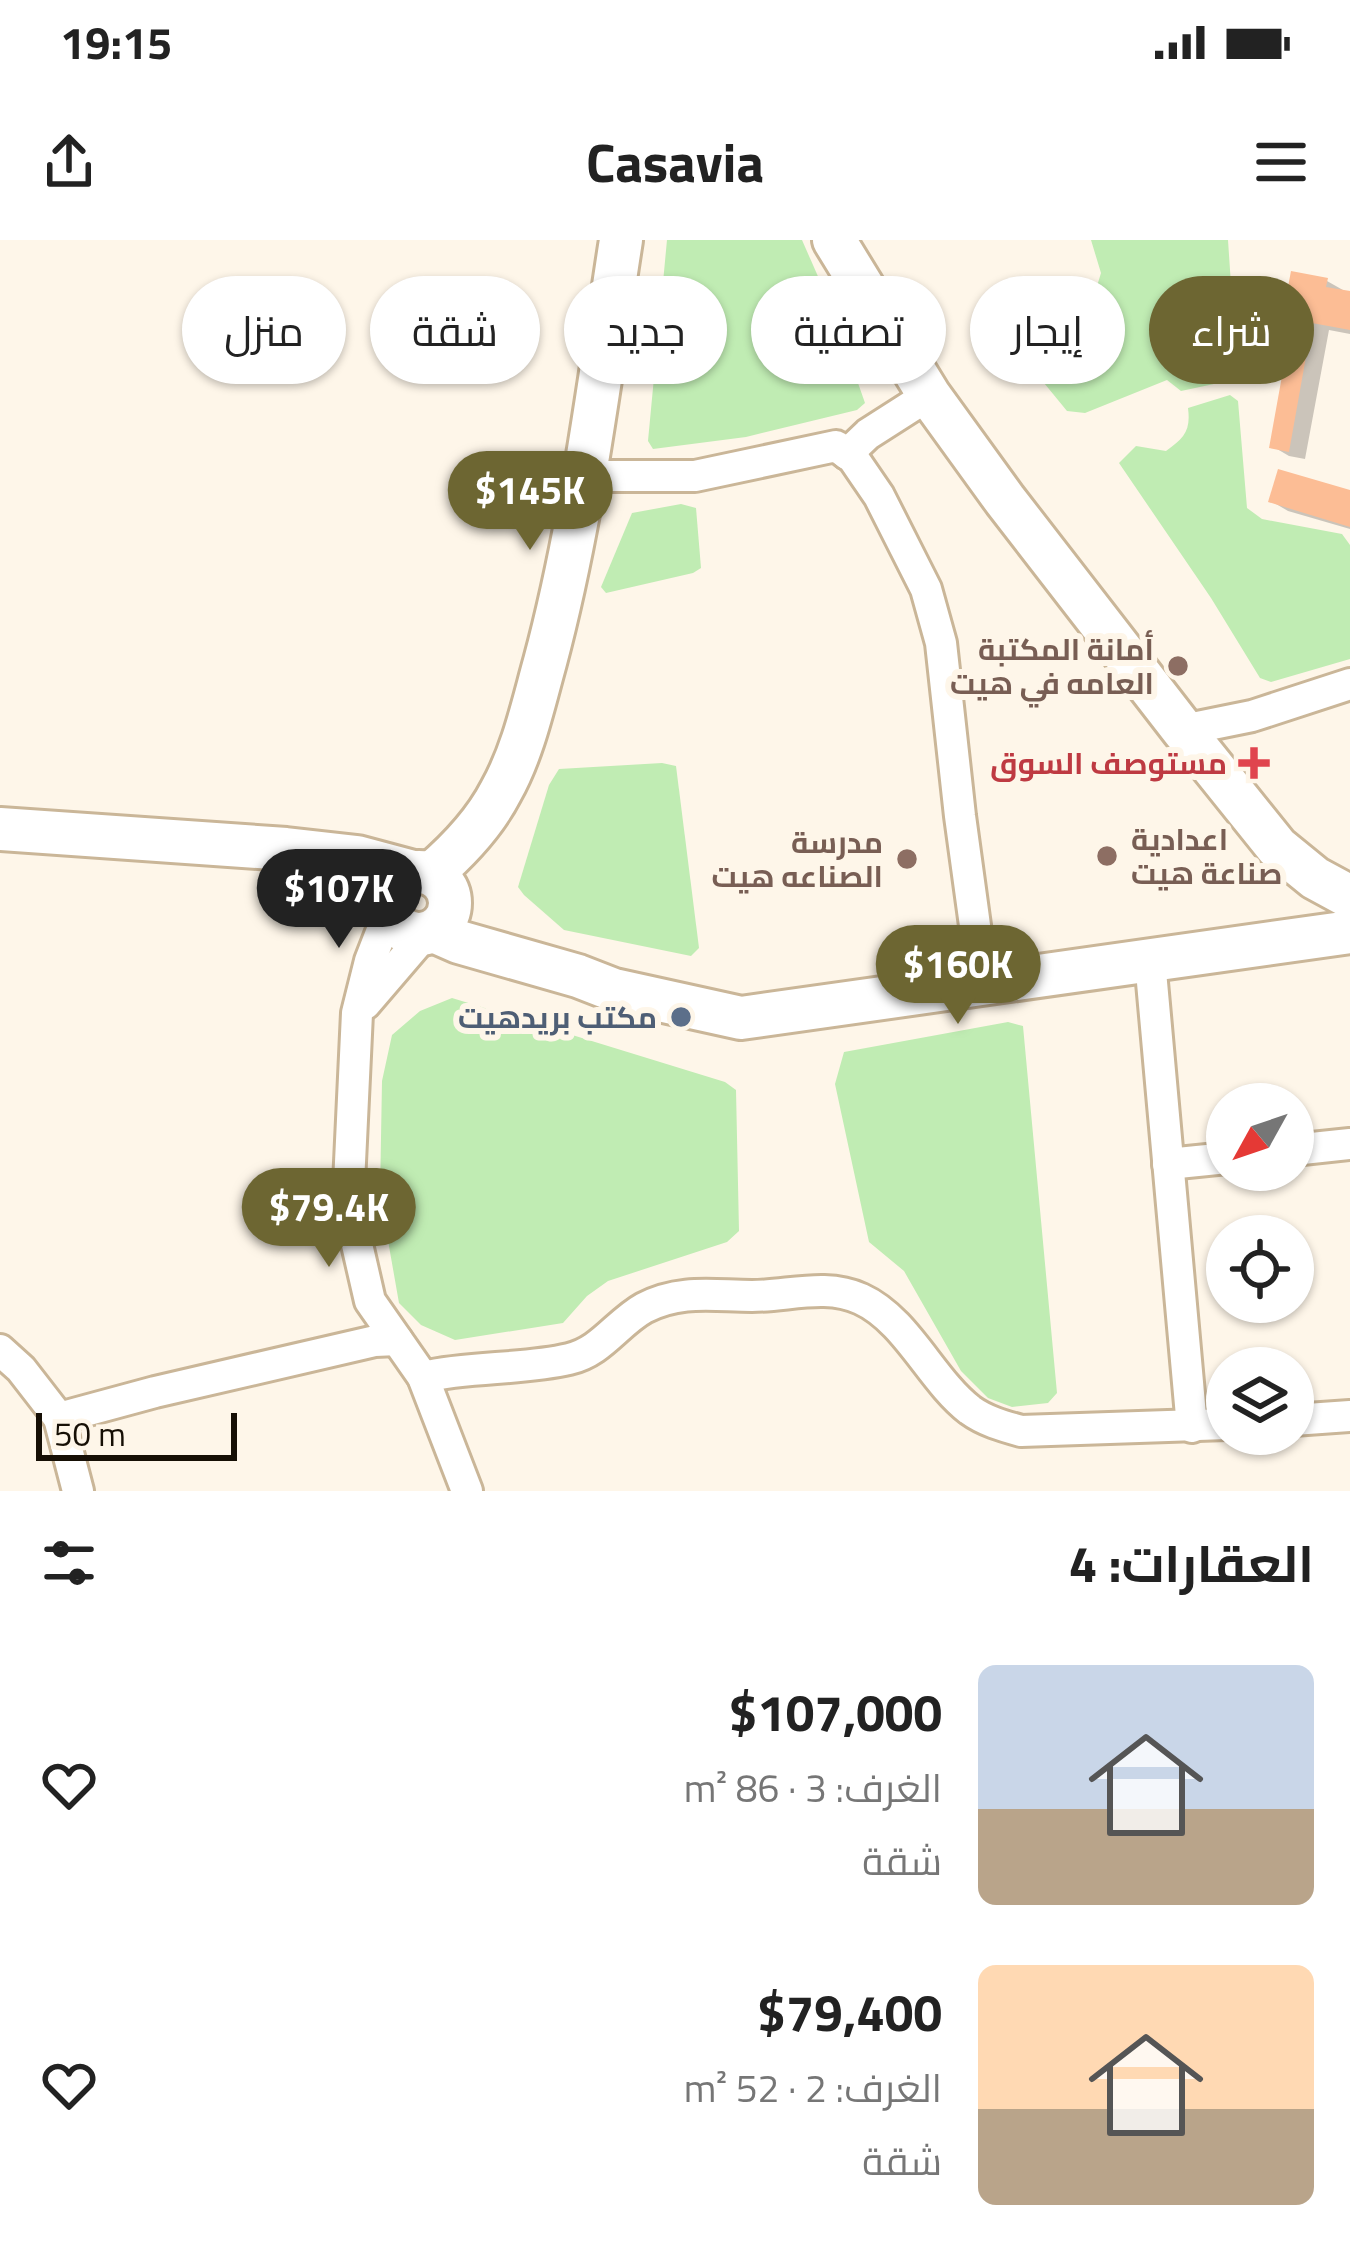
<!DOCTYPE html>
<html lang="ar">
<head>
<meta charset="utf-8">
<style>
	body { margin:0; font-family:"Titillium Web",Cairo,sans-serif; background:#f6f6f6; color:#222; direction:rtl; height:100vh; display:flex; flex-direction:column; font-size:45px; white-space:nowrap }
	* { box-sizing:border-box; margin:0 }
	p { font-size:39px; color:#767676 }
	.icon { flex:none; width:66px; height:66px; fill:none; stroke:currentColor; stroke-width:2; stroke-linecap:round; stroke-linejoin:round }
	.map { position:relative; height:1251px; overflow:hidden; direction:ltr }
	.details { display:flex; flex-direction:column; background:#fff; flex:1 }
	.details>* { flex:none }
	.banner { position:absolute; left:36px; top:36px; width:1278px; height:108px; direction:rtl; display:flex; gap:24px }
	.needle { width:78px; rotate:230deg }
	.tools { position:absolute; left:1206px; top:843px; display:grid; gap:24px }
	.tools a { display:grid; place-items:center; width:108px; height:108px; border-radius:50%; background:#fff; box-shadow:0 3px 9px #0004; font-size:60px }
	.scale { position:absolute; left:36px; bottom:30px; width:201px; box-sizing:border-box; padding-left:12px; border:6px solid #160f05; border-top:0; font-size:33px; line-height:42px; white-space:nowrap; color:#160f05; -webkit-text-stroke:9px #fef6e9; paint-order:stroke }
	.price { position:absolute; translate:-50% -102px; padding:0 27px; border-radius:42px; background:#6d6632; color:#fff; font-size:39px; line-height:78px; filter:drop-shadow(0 3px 6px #0008) }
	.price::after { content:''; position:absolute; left:50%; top:72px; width:36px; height:27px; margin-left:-18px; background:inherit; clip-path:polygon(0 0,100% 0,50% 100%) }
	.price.current { background:#222; color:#fff }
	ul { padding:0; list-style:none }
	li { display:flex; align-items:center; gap:36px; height:300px; padding:0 36px }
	li span { display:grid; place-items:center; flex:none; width:336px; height:240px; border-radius:18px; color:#555 }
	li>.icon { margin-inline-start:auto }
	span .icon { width:144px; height:144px; fill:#fffc; stroke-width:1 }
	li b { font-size:51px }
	h2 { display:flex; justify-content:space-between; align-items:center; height:144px; padding:0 36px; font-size:51px }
	.chip { padding:0 42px; border-radius:54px; background:#fff; box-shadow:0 3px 9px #0004; font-size:42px; line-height:108px }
	.chip.current { background:#6d6632; color:#fff }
	.status { display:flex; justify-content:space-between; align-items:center; height:84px; padding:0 60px; background:#fff; direction:ltr }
	.status svg { height:33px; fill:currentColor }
	header { display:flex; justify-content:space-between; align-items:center; height:156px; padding:0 36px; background:#fff; font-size:54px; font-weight:700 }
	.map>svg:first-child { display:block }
	.green { fill:#c0ecb3 }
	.shadow { fill:#0003 }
	.building { fill:#fcbd95 }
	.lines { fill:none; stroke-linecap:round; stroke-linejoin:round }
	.street-casing { stroke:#cab698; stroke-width:36 }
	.secondary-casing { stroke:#cab698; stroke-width:48 }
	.street { stroke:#fff; stroke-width:30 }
	.secondary { stroke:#fff; stroke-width:42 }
	.education-dot { fill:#8d6e63; stroke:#fef6e9; stroke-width:4.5 }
	.health-dot { fill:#e0444e; stroke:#fef6e9; stroke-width:4.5 }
	.service-dot { fill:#5c6f8a; stroke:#fef6e9; stroke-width:4.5 }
	.labels { text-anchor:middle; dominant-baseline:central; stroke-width:12; stroke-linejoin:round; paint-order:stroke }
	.education-label { font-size:30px; font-weight:bold; fill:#785e54; stroke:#fef6e9; text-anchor:end }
	.health-label { font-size:30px; font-weight:bold; fill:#be3a42; stroke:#fef6e9; text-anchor:end }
	.service-label { font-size:30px; font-weight:bold; fill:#4e5e75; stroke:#fef6e9; text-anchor:end }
</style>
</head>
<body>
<div class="status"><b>19:15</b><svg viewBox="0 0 49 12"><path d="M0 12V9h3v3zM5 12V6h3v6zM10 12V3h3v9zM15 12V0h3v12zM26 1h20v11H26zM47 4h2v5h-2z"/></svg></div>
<header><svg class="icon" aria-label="menu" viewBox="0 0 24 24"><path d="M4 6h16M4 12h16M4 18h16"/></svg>Casavia<svg class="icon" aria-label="share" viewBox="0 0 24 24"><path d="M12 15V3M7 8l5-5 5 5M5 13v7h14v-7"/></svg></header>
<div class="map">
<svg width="1350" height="1251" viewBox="0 0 1350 1251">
	<rect width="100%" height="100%" fill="#fef6e9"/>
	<g class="green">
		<polygon points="667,0 802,0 831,66 865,163 857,170 746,197 653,209 648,201"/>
		<polygon points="1091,0 1228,0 1236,119 1228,141 1181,151 1167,140 1085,173 1067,171 1026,121 1019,99 1097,46 1101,33"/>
		<path d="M 1230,155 L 1238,161 L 1247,268 L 1262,279 L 1342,294 L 1350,305 L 1350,419 L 1271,442 L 1260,438 L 1211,358 L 1119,223 L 1136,206 L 1166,211 C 1184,198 1191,191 1188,168 Z"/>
		<polygon points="681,264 696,268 701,328 693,333 606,353 601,347 632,273"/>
		<polygon points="662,523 676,526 699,708 691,716 564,690 524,655 518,647 549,545 559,529"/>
		<polygon points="452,758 725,842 736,850 739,991 727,1002 608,1041 587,1056 563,1083 455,1100 421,1085 399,1063 380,955 382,841 392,795 420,771"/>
		<polygon points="1008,782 1023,786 1057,1153 1048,1163 1012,1167 988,1158 961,1131 904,1031 869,1002 835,844 844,812"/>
	</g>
	<g class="shadow">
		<polygon points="1327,41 1350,54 1350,94 1329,90 1305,219 1289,216 1272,206 1296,76"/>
		<polygon points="1350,253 1350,289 1288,271 1271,261"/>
	</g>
	<g class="building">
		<polygon points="1291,31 1328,38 1326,47 1350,51 1350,90 1312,83 1289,212 1269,208 1293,75 1283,73"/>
		<polygon points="1278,229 1350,250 1350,287 1268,262"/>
	</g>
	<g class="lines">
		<defs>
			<g id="street">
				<polyline points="847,214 868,194 929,155"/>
				<polyline points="584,236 695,236 836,206 853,218 879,256 926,349 941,403 960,576 983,744"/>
				<polyline points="1183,490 1252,476 1350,444"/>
				<polyline points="389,672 370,721 357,773 348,965 370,1061 423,1137 467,1251"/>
				<polyline points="1150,720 1192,1187"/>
				<polyline points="365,764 425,694"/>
				<polyline points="1293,910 1350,904"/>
				<polyline points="1168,924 1227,918"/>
				<polyline points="0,1110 21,1129 59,1178 155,1152 375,1101 397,1100"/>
				<path d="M 423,1137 C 471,1126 522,1130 569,1119 C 601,1112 617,1083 644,1068 C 681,1049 714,1056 752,1056 C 789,1056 826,1043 861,1059 C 907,1080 931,1140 970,1170 C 985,1181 1003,1186 1021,1191 L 1227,1184"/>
				<polyline points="59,1178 78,1251"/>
				<polyline points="1293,1180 1350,1176"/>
			</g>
			<g id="secondary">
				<polyline points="834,0 929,155 1005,260 1183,490 1277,607 1315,638 1350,657"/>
				<polyline points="0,589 286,609 357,617 413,632"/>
				<polyline points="297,616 389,672"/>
				<circle cx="419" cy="663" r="31"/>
				<path d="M 431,634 C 459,610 484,584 501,551 C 523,512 533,465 545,422 C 582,284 599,141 621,0"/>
				<polyline points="434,691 459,702 578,736 614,750 741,778 1350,692"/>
			</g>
		</defs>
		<use href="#street" class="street-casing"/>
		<use href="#secondary" class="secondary-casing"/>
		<use href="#street" class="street"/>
		<use href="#secondary" class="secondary"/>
	</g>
	<g class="education-dot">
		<circle cx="1178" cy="426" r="12"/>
		<circle cx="1107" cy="616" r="12"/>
		<circle cx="907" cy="619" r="12"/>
	</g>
	<path class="health-dot" d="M1248 505h12v12h12v12h-12v12h-12v-12h-12v-12h12z"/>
	<circle class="service-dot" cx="681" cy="777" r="12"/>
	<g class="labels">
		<g class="education-label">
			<text x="1154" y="409">أمانة المكتبة<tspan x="1154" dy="34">العامه في هيت</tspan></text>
			<text x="1131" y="599" text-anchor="start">اعدادية<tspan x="1131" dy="34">صناعة هيت</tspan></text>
			<text x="883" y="602">مدرسة<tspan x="883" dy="34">الصناعه هيت</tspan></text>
		</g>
		<g class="health-label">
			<text x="1227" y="523">مستوصف السوق</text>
		</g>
		<g class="service-label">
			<text x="657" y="777">مكتب بريدهيت</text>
		</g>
	</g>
</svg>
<div class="tools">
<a><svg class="needle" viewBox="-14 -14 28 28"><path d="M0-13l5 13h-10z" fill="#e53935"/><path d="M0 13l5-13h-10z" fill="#767676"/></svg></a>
<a><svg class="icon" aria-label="locate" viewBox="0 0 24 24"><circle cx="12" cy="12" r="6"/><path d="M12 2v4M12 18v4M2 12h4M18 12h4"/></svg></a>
<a><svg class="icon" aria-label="layers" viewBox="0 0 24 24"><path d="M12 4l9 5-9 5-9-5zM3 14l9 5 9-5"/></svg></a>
</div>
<div class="scale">50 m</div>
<b class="price" style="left:530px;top:313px">$145K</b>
<b class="price current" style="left:339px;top:711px">$107K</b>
<b class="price" style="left:958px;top:787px">$160K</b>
<b class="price" style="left:329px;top:1030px">$79.4K</b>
<div class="banner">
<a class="chip current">شراء</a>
<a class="chip">إيجار</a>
<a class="chip">تصفية</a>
<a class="chip">جديد</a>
<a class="chip">شقة</a>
<a class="chip">منزل</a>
</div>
</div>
<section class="details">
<h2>العقارات: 4<svg class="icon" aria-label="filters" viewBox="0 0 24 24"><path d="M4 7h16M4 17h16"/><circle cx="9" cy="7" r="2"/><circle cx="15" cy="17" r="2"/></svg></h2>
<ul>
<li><span style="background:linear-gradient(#c9d6e8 60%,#b9a48a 0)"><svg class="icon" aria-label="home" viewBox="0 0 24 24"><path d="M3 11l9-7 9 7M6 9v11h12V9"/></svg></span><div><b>$107,000</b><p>الغرف: 3 · 86 m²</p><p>شقة</p></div><svg class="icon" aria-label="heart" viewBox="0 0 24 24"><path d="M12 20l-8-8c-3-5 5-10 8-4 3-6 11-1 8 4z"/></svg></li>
<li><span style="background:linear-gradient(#ffd9b3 60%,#b9a48a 0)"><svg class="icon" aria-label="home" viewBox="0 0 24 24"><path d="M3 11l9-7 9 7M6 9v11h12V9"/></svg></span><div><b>$79,400</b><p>الغرف: 2 · 52 m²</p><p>شقة</p></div><svg class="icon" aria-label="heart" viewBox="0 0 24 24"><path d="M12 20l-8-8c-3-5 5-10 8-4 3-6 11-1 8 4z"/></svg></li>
</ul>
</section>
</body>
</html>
